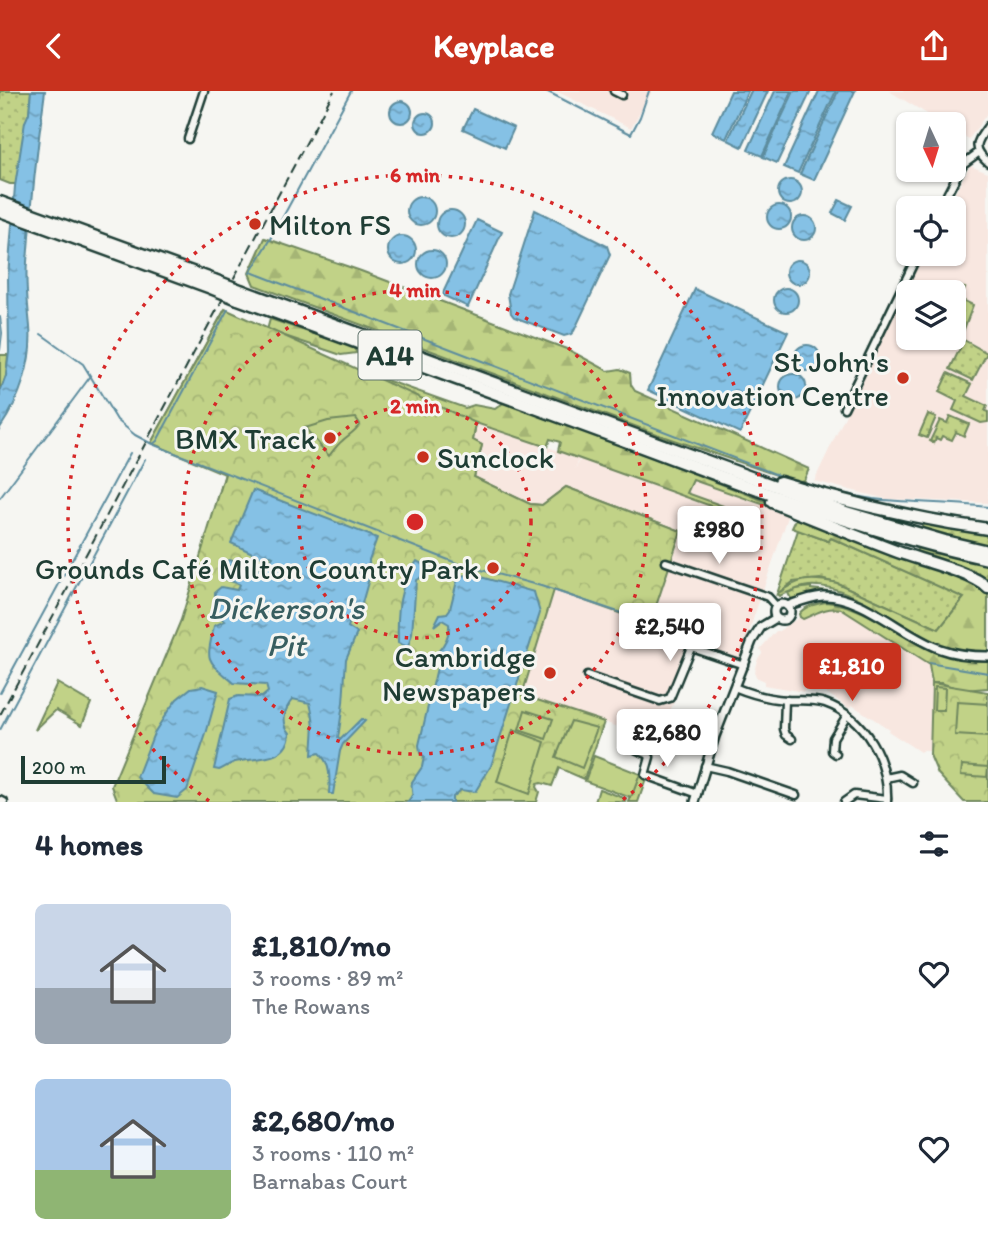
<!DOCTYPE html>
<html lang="en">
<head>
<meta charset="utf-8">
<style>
	body { margin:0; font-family:Itim,sans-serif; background:#f6f6f7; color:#1f2937; height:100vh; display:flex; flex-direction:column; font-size:26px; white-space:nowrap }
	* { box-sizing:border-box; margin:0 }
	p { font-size:23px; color:#747a83 }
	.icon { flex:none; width:38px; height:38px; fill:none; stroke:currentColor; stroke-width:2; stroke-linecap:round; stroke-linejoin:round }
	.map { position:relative; height:711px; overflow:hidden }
	.side { display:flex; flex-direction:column; background:#fff; flex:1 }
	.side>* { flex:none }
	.needle { width:46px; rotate:176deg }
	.tools { position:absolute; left:896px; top:21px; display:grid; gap:14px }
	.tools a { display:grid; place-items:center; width:70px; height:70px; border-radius:10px; background:#fff; box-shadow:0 2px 5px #0004; font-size:35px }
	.scale { position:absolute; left:21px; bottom:18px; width:145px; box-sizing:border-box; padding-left:7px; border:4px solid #1f3d34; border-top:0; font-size:19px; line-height:24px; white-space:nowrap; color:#1f3d34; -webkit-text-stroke:5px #f6f6f2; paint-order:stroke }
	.price { position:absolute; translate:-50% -60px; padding:0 16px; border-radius:7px; background:#fff; color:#222; font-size:23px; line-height:46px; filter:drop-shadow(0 2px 4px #0008) }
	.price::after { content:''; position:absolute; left:50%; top:42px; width:21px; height:16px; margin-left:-10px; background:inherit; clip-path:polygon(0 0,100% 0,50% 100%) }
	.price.active { background:#c8321e; color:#fff }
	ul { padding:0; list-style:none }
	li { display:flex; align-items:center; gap:21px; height:175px; padding:0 35px }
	li span { display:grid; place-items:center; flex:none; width:196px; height:140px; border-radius:10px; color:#555 }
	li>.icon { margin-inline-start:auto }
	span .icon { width:84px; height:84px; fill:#fffc; stroke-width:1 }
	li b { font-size:30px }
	h2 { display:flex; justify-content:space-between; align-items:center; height:84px; padding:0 35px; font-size:30px }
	header { display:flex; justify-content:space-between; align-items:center; height:91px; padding:0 35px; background:#c8321e; color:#fff; font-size:32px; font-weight:700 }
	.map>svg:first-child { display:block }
	.built { fill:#f8e7e0; fill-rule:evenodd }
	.grass { fill:url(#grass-dots); stroke:#70885e; stroke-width:2 }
	.forest { fill:url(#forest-firs); stroke:#70885e; stroke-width:2 }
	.park { fill:url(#park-crowns); stroke:#70885e; stroke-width:2 }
	.pitch { fill:#c1d287; stroke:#70885e; stroke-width:2 }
	.water { fill:url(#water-ripples); stroke:#5c8c9e; stroke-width:2 }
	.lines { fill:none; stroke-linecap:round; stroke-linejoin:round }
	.stream { stroke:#5c8c9e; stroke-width:2 }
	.minor-casing { stroke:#1f3d34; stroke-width:11 }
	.tertiary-casing { stroke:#1f3d34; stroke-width:12 }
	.trunk-casing { stroke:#1f3d34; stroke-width:15 }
	.minor { stroke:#f6f6f2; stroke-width:6 }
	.tertiary { stroke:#f6f6f2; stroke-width:7 }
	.trunk { stroke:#f6f6f2; stroke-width:10 }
	.rail { stroke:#1f3d34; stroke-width:2; stroke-dasharray:10 5; stroke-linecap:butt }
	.trunk-bridge-casing { stroke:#1f3d34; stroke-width:15; stroke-linecap:butt }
	.trunk-bridge { stroke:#f6f6f2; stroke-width:10 }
	.ring { fill:none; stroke:#d62828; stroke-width:3.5; stroke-dasharray:3.5 7 }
	.poi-dot { fill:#c8321e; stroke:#f6f6f2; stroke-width:2.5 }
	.labels { text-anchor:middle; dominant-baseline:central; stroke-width:6; stroke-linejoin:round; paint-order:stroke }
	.shield { fill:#f6f6f2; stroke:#60746d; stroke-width:2 }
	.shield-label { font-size:28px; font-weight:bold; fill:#1f3d34 }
	.poi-label { font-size:30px; fill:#1f3d34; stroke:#f6f6f2; text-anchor:end }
	.water-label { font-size:32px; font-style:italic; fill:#385e60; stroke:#f6f6f2 }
	.centre { fill:#d62828; stroke:#f6f6f2; stroke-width:3.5 }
	.ring-label { font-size:21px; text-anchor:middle; font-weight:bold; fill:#d62828; stroke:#f6f6f2; stroke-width:6; stroke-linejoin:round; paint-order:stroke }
</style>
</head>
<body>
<header><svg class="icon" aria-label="back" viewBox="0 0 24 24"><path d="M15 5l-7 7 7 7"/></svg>Keyplace<svg class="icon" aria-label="share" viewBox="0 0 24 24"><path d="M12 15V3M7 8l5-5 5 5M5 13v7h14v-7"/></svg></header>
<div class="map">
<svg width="988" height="711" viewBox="0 0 988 711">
	<defs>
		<pattern id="grass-dots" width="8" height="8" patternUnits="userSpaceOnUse" patternTransform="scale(1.75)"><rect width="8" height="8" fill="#c1d287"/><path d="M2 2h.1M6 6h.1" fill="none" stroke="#a5b575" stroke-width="1.8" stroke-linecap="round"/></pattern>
		<pattern id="forest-firs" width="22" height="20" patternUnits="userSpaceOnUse" patternTransform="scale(1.75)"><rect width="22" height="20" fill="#c1d287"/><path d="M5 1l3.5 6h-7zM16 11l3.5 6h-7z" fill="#a5b575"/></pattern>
		<pattern id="park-crowns" width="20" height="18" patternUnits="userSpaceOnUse" patternTransform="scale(1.75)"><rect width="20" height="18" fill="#c1d287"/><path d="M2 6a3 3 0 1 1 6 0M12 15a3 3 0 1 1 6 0" fill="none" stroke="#a5b575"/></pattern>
		<pattern id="water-ripples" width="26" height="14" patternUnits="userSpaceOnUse" patternTransform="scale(1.75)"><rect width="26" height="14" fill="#85c1e5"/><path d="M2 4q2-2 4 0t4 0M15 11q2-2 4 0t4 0" fill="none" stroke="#6c9eba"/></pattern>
	</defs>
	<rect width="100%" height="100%" fill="#f6f6f2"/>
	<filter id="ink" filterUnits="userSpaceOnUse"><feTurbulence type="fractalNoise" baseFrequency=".0143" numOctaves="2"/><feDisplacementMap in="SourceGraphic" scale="14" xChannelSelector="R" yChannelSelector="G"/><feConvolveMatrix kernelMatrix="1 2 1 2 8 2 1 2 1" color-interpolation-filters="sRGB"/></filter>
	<g filter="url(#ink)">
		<g class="built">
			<polygon points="556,0 652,0 631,37"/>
			<polygon points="889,0 988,0 988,21 969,48 954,39 954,33 944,33"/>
			<path d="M 970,74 L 988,81 L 988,412 L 886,408 L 814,390 L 923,163 L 954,163 L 954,117 L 947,117 ZM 908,201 L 954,201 L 954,247 L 908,247 Z"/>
			<polygon points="476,332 580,367 575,378 581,368 685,406 693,389 789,423 754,525 740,574 695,560 658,649 522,604 554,499 650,533 681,440 566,395 542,414 529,413 473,386 482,354 472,349"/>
			<polygon points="832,517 841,518 849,522 929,574 932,586 932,660 925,660 924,658 920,661 888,640 889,638 852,614 849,617 821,598 817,600 805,598 804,601 764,594 764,590 757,587 754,581 757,569 762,562 760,558 776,540 780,540 784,536 800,526 803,528 807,527 820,519"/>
		</g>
		<g class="grass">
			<polygon points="0,0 31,0 29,22 16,93 10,93 0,89"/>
			<path d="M 959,196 L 965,197 L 960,208 L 973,214 L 963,241 C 950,227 951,212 959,196 Z"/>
			<polygon points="964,249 987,262 973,289 950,278"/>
			<polygon points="948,282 972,293 966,305 987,315 985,320 988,321 988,331 981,332 953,319 957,310 939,301"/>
			<polygon points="928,323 936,326 927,347 919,344"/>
			<polygon points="950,325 969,333 964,345 956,341 952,349 942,345 940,349 936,347 934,352 930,350 940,329 947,332"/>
			<polygon points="798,439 828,450 831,447 964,506 939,538 837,492 820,488 793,491 777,503"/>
			<polygon points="811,496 811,498 829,500 839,503 817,502 791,508 788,502 796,498"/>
			<polygon points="639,685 646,688 638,711 629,711"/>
		</g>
		<g class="forest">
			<polygon points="265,147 361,180 569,259 608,280 620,278 630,282 631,294 635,300 809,378 804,389 797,391 656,343 254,194 249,182"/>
			<polygon points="225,218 207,264 313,263 465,317 474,314 495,318 506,310 783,417 782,420 693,389 687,402 723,415 722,419 558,360 560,351 550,348 547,356 476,332 473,349 482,354 474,386 530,413 542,414 566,396 681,440 678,448 557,423 241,345 194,491 225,382 151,352"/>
			<polygon points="270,228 353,256 357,262 341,264 267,239"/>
			<polygon points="0,264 8,264 6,285 0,301"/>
			<path d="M 798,424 L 976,493 L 988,502 L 988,560 C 970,561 952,559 935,551 C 898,535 852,492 809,495 C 798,496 789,501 779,505 L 777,503 C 799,487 810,486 837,492 L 939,538 L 964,507 L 831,447 L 828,450 L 792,437 Z"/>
			<polygon points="924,432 988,444 988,454 964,450 920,438"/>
			<polygon points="918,455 988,471 988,489 981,484 916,461"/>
			<path d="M 826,511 C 863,514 892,540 924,556 C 945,566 966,569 988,569 L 988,597 L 963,599 L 941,592 L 932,592 L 929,574 L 841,518 C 823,516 818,522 803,528 L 800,526 L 799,523 C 804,515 817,513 826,511 Z"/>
			<polygon points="57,592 91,612 82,634 56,619 35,639"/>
		</g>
		<g class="park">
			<polygon points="225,218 476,332 473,349 482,354 474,386 530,413 542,414 566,396 681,440 650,533 554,499 522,604 604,631 584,688 559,677 552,695 541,692 537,693 536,696 539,701 536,711 118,711 112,695 181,529 225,383 151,352"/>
			<polygon points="932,592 988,601 988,711 964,711 938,683 930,664"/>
		</g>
		<g class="pitch">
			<path d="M 356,327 L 360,333 C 355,341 348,344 342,350 C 337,354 333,360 329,365 L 305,337 L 328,330 Z"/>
			<polygon points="935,596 945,597 944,619 934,619"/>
			<polygon points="957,611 988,613 988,646 955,644"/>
			<polygon points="525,619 553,628 546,648 519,639"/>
			<polygon points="571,630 597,637 582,677 556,666"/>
			<polygon points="513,639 545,651 529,703 497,691"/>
			<polygon points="594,665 640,683 631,707 585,690"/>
			<polygon points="962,674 988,676 987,686 961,684"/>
			<polygon points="599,698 627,708 626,711 595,711"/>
		</g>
		<g class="water">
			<path d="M 31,0 L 45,0 C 37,57 31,114 27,171 C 25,193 28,214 30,236 C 33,271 20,308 0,337 L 0,301 L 6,285 L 9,261 L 8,186 L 15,95 L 25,31 L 29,22 Z"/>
			<polygon points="731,0 748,0 726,48 712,41"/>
			<polygon points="751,0 768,0 742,56 728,49"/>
			<polygon points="775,0 792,0 762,65 748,59"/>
			<polygon points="794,0 811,0 777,72 763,66"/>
			<polygon points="819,0 836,0 798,82 784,76"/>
			<polygon points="838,0 855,0 814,89 800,83"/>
			<circle cx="401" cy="21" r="11"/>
			<polygon points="473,18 514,37 505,57 463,38"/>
			<circle cx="425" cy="32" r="10"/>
			<circle cx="790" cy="101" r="12"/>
			<circle cx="421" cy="120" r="14"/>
			<polygon points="839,109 852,115 845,129 832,122"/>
			<circle cx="779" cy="126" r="12"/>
			<circle cx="451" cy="133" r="14"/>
			<polygon points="535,119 607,155 610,164 574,240 571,243 564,245 514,226 511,222 508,203"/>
			<circle cx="804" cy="137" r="12"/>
			<polygon points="477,129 502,141 468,216 442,204"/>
			<circle cx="402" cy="159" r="14"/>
			<circle cx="432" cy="173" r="14"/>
			<circle cx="798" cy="181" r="12"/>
			<circle cx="786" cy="209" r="12"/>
			<polygon points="695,198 788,241 740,342 648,299"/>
			<circle cx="807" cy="267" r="13"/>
			<circle cx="793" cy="296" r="13"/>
			<path d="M 253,399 L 377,447 L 369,469 L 370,484 L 357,530 L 350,531 L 348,536 L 357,542 L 346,568 L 343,612 L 338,647 L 340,649 L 361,628 L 365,630 L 343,653 L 340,660 L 333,703 L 329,703 C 330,689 331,672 319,662 L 312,664 C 313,642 316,634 310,612 L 293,608 C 284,618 281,632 290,642 C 288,672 255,666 235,671 C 229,673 224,677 219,679 L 214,678 L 230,608 L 238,605 L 262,606 L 268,601 L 266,594 L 234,592 C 205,567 206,572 214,535 L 225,530 L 215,522 L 215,501 L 221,496 L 237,499 L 239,493 L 222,487 L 224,483 L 239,487 L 244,481 L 244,477 L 236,474 L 227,475 L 226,470 L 230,469 L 264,480 L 273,466 L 267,463 L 263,467 L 231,452 Z"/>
			<path d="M 417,470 L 426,475 L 423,485 L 416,489 L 412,543 L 408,556 L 398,552 C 397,523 398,494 417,470 Z"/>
			<path d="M 470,483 L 534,501 L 540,522 L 491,675 L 475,701 L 460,699 L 452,706 L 452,711 L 408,711 C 416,702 410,701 412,691 L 422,676 L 424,666 L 420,662 L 419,654 L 439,568 L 438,561 C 445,553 450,544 449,533 L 442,529 L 434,535 L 440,523 L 447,522 L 450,518 L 458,486 Z"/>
			<polygon points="202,595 218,600 206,643 187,699 177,707 154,703 137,686 154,642 168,620 177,608 191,597"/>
		</g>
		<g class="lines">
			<g class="stream">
				<polyline points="546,0 631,43 640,26 649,0"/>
				<path d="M 251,181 L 788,388 C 816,396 844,404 873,408 C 912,412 950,411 988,416"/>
				<polyline points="250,182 271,148 351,0"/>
				<polyline points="0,226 2,242 0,259"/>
				<polyline points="41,243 83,273 117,329 135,344 152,353 459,473 541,495 654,533"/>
				<polyline points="153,353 157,350 228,218"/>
				<polyline points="0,407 90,286"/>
				<polyline points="928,572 988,582"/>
				<polyline points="0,602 130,362"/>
				<polyline points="0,639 145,368"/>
			</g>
			<defs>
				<g id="minor">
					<polyline points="614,0 622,4"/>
					<path d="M 988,35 C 977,51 971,56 988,71"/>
					<polyline points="188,48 204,0"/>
					<polyline points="940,117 963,73 978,62"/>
					<polyline points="844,317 918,163"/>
					<polyline points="666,471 768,506 776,515"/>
					<polyline points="587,585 660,610 670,607 691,556 744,574"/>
					<path d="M 734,596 C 751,603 769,608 787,609 C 799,610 813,608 825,612 C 865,626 889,670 887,711"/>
					<polyline points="785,609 784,638 786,644 792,648"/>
					<polyline points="639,647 635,656 637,659 647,663 650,666 645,684 698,703"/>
					<polyline points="836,663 832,660 833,647 847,624"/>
					<polyline points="705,675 727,680 796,704"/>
					<polyline points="886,687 900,684 913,692"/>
					<polyline points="0,709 4,711"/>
					<polyline points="844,711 854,704 887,708"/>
				</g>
				<g id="tertiary">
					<circle cx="782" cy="521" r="8"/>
					<path d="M 787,515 C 798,511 810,506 823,505 C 863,504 903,545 940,558 C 956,564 971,565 988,565"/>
					<polyline points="695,711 715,645 752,550 761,536 776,527"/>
				</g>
				<g id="trunk">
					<polyline points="0,111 214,189"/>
					<polyline points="0,120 211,197"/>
					<polyline points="243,200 846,421 945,450 988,460"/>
					<path d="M 238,208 C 370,257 503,305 636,354 C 752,397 867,442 988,468"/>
					<path d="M 780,391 C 848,412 917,428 988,438"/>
					<path d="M 772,411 C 814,428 856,445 898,461 C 920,469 974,482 988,497"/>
				</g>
			</defs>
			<use href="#minor" class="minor-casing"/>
			<use href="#tertiary" class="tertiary-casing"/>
			<use href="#trunk" class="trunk-casing"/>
			<use href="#minor" class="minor"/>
			<use href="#tertiary" class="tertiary"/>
			<use href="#trunk" class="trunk"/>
			<polyline class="rail" points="0,624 334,0"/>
			<defs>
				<g id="trunk-bridge">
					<polyline points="214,189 243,200"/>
					<polyline points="211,197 238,208"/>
				</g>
			</defs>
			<use href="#trunk-bridge" class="trunk-bridge-casing"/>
			<use href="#trunk-bridge" class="trunk-bridge"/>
		</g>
	</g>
	<g class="ring">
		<circle cx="415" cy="431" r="116"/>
		<circle cx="415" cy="431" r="232"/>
		<path d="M209 710A347 347 0 1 1 621 710"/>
	</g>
	<g class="poi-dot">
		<circle cx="255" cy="133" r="7"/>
		<circle cx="903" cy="287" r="7"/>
		<circle cx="330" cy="347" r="7"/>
		<circle cx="423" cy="366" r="7"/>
		<circle cx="493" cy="477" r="7"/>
		<circle cx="550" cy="582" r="7"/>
	</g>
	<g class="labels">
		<rect class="shield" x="358.5" y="239.5" width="63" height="49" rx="5"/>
		<g class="shield-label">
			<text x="390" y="264">A14</text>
		</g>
		<g class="poi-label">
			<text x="269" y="133" text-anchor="start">Milton FS</text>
			<text x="889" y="270">St John's<tspan x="889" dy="34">Innovation Centre</tspan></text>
			<text x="316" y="347">BMX Track</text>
			<text x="437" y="366" text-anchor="start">Sunclock</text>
			<text x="479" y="477">Grounds Café Milton Country Park</text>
			<text x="536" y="565">Cambridge<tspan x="536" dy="34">Newspapers</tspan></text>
		</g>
		<g class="water-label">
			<text x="286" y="517">Dickerson's<tspan x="286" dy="37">Pit</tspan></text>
		</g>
	</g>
	<circle cx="415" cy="431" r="10" class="centre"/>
	<g class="ring-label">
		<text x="415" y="91">6 min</text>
		<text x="415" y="206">4 min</text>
		<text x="415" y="322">2 min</text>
	</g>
</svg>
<div class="tools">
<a><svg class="needle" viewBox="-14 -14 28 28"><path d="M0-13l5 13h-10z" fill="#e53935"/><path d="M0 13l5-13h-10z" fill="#747a83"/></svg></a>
<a><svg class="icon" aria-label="locate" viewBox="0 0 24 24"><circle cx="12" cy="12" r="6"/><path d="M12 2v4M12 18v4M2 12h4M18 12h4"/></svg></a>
<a><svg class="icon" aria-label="layers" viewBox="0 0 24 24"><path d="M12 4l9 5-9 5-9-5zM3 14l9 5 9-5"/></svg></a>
</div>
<div class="scale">200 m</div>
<b class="price" style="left:719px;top:475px">£980</b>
<b class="price" style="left:670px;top:572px">£2,540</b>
<b class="price active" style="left:852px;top:612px">£1,810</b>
<b class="price" style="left:667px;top:678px">£2,680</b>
</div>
<section class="side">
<h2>4 homes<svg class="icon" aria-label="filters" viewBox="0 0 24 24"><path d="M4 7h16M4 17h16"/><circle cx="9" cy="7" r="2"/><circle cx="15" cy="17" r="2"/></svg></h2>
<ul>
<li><span style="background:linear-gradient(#c9d6e8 60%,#9aa5b1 0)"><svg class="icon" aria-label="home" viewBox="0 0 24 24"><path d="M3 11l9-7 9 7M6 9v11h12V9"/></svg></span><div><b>£1,810/mo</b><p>3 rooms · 89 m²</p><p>The Rowans</p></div><svg class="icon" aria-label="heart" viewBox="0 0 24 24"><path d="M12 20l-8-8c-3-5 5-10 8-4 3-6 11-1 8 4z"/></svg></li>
<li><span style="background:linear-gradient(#a9c7e8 65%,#8fb573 0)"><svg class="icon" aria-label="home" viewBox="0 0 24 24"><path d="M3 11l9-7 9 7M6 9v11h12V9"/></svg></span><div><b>£2,680/mo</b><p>3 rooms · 110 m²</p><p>Barnabas Court</p></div><svg class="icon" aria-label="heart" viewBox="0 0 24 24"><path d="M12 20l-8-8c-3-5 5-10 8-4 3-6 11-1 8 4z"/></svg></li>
</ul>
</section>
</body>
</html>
